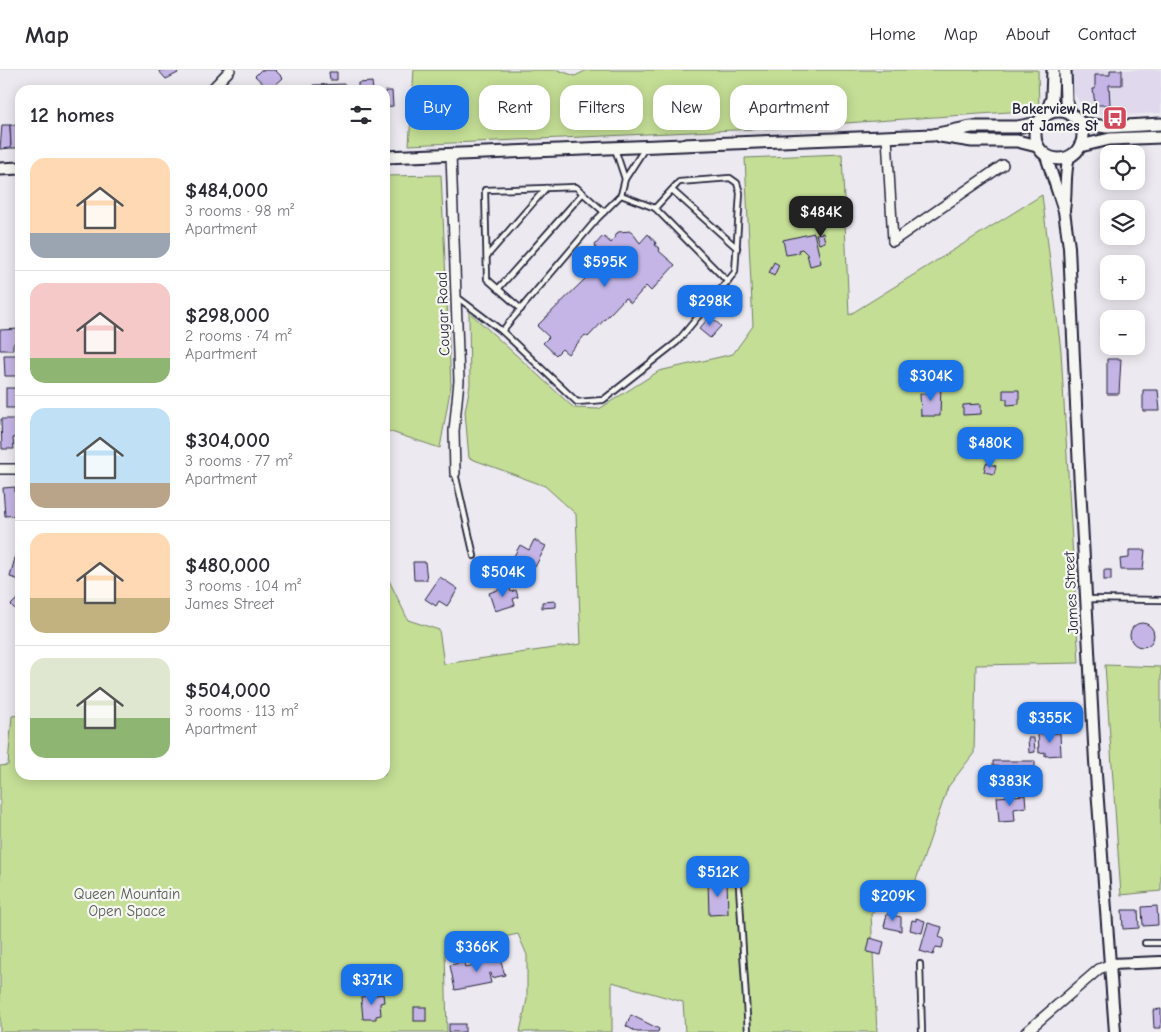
<!DOCTYPE html>
<html lang="en">
<head>
<meta charset="utf-8">
<style>
	body { margin:0; font-family:"Comic Neue",sans-serif; background:#f2f2f3; color:#2b2b33; height:100vh; display:flex; flex-direction:column; font-size:19px; white-space:nowrap }
	* { box-sizing:border-box; margin:0 }
	p { font-size:16px; color:#7c7c81 }
	.icon { flex:none; width:28px; height:28px; fill:none; stroke:currentColor; stroke-width:2; stroke-linecap:round; stroke-linejoin:round }
	.map { position:relative; flex:1; overflow:hidden }
	.details { position:absolute; left:15px; top:15px; width:375px; height:695px; display:flex; flex-direction:column; background:#fff; border-radius:15px; box-shadow:0 2px 12px #0003 }
	.details>* { flex:none }
	.guide { position:absolute; left:405px; top:15px; width:475px; height:45px; display:flex; gap:10px }
	.tools { position:absolute; left:1100px; top:75px; display:grid; gap:10px }
	.tools a { display:grid; place-items:center; width:45px; height:45px; border-radius:10px; background:#fff; box-shadow:0 2px 12px #0003; font-size:25px }
	.price { position:absolute; translate:-50% -42px; padding:0 11px; border-radius:10px; background:#1a73e8; color:#fff; font-size:16px; line-height:32px; filter:drop-shadow(0 1px 2px #0008) }
	.price::after { content:''; position:absolute; left:50%; top:30px; width:15px; height:11px; margin-left:-8px; background:inherit; clip-path:polygon(0 0,100% 0,50% 100%) }
	.price.active { background:#222; color:#fff }
	ul { padding:0; list-style:none }
	li { display:flex; align-items:center; gap:15px; height:125px; padding:0 15px }
	li+li { border-top:1px solid #e1e1e2 }
	li span { display:grid; place-items:center; flex:none; width:140px; height:100px; border-radius:15px; color:#555 }
	li>.icon { margin-inline-start:auto }
	span .icon { width:60px; height:60px; fill:#fffc; stroke-width:1 }
	li b { font-size:21px }
	h2 { display:flex; justify-content:space-between; align-items:center; height:60px; padding:0 15px; font-size:21px }
	.tag { padding:0 18px; border-radius:15px; background:#fff; box-shadow:0 2px 12px #0003; font-size:18px; line-height:45px }
	.tag.active { background:#1a73e8; color:#fff }
	header { display:flex; align-items:center; gap:30px; box-sizing:border-box; height:70px; padding:0 25px; background:#fff; border-bottom:1px solid #e1e1e2 }
	header strong { font-size:24px }
	nav { display:flex; gap:28px; margin-inline-start:auto; font-size:18px }
	.map>svg:first-child { display:block }
	.built { fill:#e0d9ed }
	.green { fill:#c4de95; stroke:#738068 }
	.building { fill:#c5b5e6; stroke:#22223b }
	.lines { fill:none; stroke-linecap:round; stroke-linejoin:round }
	.service-casing { stroke:#22223b; stroke-width:8 }
	.minor-casing { stroke:#22223b; stroke-width:12 }
	.tertiary-casing { stroke:#22223b; stroke-width:14 }
	.secondary-casing { stroke:#22223b; stroke-width:15 }
	.service { stroke:#f6f6f2; stroke-width:4.5 }
	.minor { stroke:#f6f6f2; stroke-width:9 }
	.tertiary { stroke:#f6f6f2; stroke-width:10 }
	.secondary { stroke:#f6f6f2; stroke-width:11 }
	.labels { text-anchor:middle; dominant-baseline:central; stroke-width:4.5; stroke-linejoin:round; paint-order:stroke }
	.poi-label { font-size:15px; font-weight:bold; fill:#22223b; stroke:#f6f6f2; text-anchor:end }
	.street-label { font-size:15px; fill:#22223b; stroke:#f6f6f2 }
	.park-label { font-size:15px; fill:#535a56; stroke:#f6f6f2 }
</style>
</head>
<body>
<header>
<strong>Map</strong>
<nav><a>Home</a><a>Map</a><a>About</a><a>Contact</a></nav>
</header>
<div class="map">
<svg width="1161" height="962" viewBox="0 0 1161 962">
	<rect width="100%" height="100%" fill="#ece9f0"/>
	<filter id="ink" filterUnits="userSpaceOnUse"><feTurbulence type="fractalNoise" baseFrequency=".02" numOctaves="2"/><feDisplacementMap in="SourceGraphic" scale="10" xChannelSelector="R" yChannelSelector="G"/><feConvolveMatrix kernelMatrix="1 2 1 2 8 2 1 2 1" color-interpolation-filters="sRGB"/></filter>
	<g filter="url(#ink)">
		<polygon class="built" points="1072,0 1161,0 1161,43 1106,46 1082,37 1073,21"/>
		<g class="green">
			<polygon points="414,0 558,0 575,6 587,0 1038,0 1039,40 756,59 409,75"/>
			<polygon points="842,84 849,245 1042,125 1061,281 1079,593 976,595 974,683 948,717 915,813 871,844 877,962 685,962 683,932 612,912 612,962 520,962 527,929 527,885 518,864 445,880 447,962 0,962 0,696 8,695 12,646 20,645 20,705 385,705 385,502 408,550 439,560 444,594 581,574 576,444 545,416 469,388 465,342 470,315 469,242 574,338 599,339 659,301 733,284 753,256 745,88"/>
			<polygon points="441,105 451,315 440,378 385,360 385,106"/>
			<polygon points="1105,595 1161,597 1161,821 1121,825"/>
		</g>
		<g class="building">
			<polygon points="158,0 176,0 178,3 166,9"/>
			<polygon points="261,0 275,0 283,8 270,20 255,6"/>
			<polygon points="1110,0 1122,0 1122,15 1109,15 1110,35 1095,35 1093,19 1095,19 1095,5 1110,5"/>
			<polygon points="329,2 337,2 337,10 330,10"/>
			<polygon points="372,12 373,20 358,20 358,13"/>
			<polygon points="345,14 345,20 313,20 313,15"/>
			<polygon points="385,21 392,21 393,36 385,37"/>
			<polygon points="2,55 10,55 11,78 0,79"/>
			<polygon points="10,55 17,55 17,61 20,60 20,78 11,78"/>
			<polygon points="631,161 640,173 648,164 656,173 655,175 660,179 659,181 675,195 651,221 646,216 631,233 625,228 588,267 585,265 568,284 562,279 556,285 543,273 549,267 537,256 586,208 577,199 593,182 596,177 595,175 603,166 611,173 618,162"/>
			<polygon points="814,163 821,193 810,196 807,184 802,179 798,180 799,183 786,185 783,170"/>
			<polygon points="823,163 825,172 819,174 816,164"/>
			<polygon points="774,192 779,195 774,206 769,203"/>
			<polygon points="710,246 721,256 710,268 699,259"/>
			<polygon points="19,259 19,270 13,274 13,280 0,280 0,260"/>
			<polygon points="4,285 20,285 20,306 5,306"/>
			<polygon points="1107,289 1121,289 1119,324 1107,324"/>
			<polygon points="941,316 940,346 921,346 920,324 927,324 927,317"/>
			<rect x="6" y="318" width="14" height="20"/>
			<polygon points="1003,320 1019,320 1019,334 1007,335 1007,329 1003,329"/>
			<polygon points="1143,320 1158,320 1160,341 1143,341"/>
			<polygon points="981,334 981,344 963,345 963,335"/>
			<polygon points="1,349 20,349 20,367 13,368 14,379 2,379"/>
			<polygon points="986,393 996,396 994,404 984,402"/>
			<polygon points="15,417 15,422 20,422 20,445 5,446 3,418"/>
			<polygon points="534,470 546,476 535,497 514,486 520,475 529,480"/>
			<polygon points="1129,480 1145,480 1143,500 1121,500 1120,489 1129,488"/>
			<polygon points="16,484 20,485 20,510 10,507"/>
			<polygon points="413,492 425,492 427,510 414,510"/>
			<rect x="1104" y="500" width="7" height="10"/>
			<polygon points="440,507 458,519 447,536 439,531 436,536 425,529"/>
			<polygon points="509,516 511,522 516,520 518,527 513,529 515,535 495,541 489,523"/>
			<polygon points="20,526 20,544 11,535"/>
			<polygon points="556,531 556,537 542,538 542,532"/>
			<circle cx="1142" cy="565" r="12"/>
			<polygon points="1060,663 1061,685 1045,686 1045,682 1039,683 1038,664"/>
			<polygon points="1028,668 1034,668 1035,682 1029,683"/>
			<polygon points="993,691 1035,691 1035,702 1004,702 1004,697 993,696"/>
			<polygon points="1025,725 1026,737 1014,739 1015,751 999,752 997,727"/>
			<polygon points="727,810 728,844 709,845 708,811"/>
			<polygon points="1157,836 1158,855 1143,856 1142,837"/>
			<polygon points="1122,840 1138,840 1139,858 1123,859"/>
			<polygon points="887,844 901,847 901,861 884,857"/>
			<polygon points="916,848 925,851 922,863 910,860 912,850 916,851"/>
			<polygon points="928,853 942,857 939,867 944,869 942,878 936,877 933,885 920,881"/>
			<polygon points="495,865 496,871 484,873 483,867"/>
			<polygon points="870,868 884,872 881,885 867,882"/>
			<polygon points="498,883 505,905 492,908 491,903 489,904 491,913 455,920 450,895 464,892 465,898 479,895 478,892 489,890 488,885"/>
			<polygon points="383,924 384,932 380,933 381,945 376,946 376,949 363,949 361,927"/>
			<rect x="414" y="937" width="12" height="14"/>
			<polygon points="1161,939 1161,958 1154,958 1153,940"/>
			<polygon points="631,945 659,959 658,962 637,962 626,956"/>
			<rect x="449" y="954" width="16" height="8"/>
		</g>
		<g class="lines">
			<defs>
				<g id="service">
					<polyline points="615,79 625,109 645,78"/>
					<polyline points="672,120 737,178"/>
					<polyline points="655,138 728,212"/>
					<polyline points="487,186 546,118"/>
					<polyline points="498,219 583,123"/>
					<polyline points="457,227 502,261 597,149 621,125 625,109"/>
					<polyline points="521,239 487,209 485,120 576,117 604,142"/>
					<polyline points="502,261 577,332 603,330 677,272 735,202 740,123 737,113 730,108 679,112 655,138 621,125"/>
					<polyline points="455,403 474,486"/>
					<polyline points="1087,529 1161,530"/>
					<polyline points="739,816 748,962"/>
					<polyline points="1145,873 1161,873"/>
					<polyline points="920,894 922,962"/>
				</g>
				<g id="minor">
					<polyline points="211,20 230,0"/>
					<polyline points="887,67 893,171"/>
					<polyline points="451,84 459,311 454,361 455,403"/>
					<polyline points="893,171 1003,95"/>
					<polyline points="0,399 20,399"/>
					<polyline points="1026,962 1099,899 1111,894"/>
				</g>
				<g id="tertiary">
					<polyline points="1046,86 1064,141 1069,177 1078,379 1095,691 1115,962"/>
					<path d="M 1064,140 C 1067,122 1064,105 1069,87"/>
					<polyline points="1111,894 1161,892"/>
				</g>
				<g id="secondary">
					<polyline points="1065,0 1066,31 1072,46"/>
					<circle cx="1059" cy="65" r="24"/>
					<polyline points="1046,45 1052,28 1053,0"/>
					<polyline points="1079,53 1107,57 1161,54"/>
					<polyline points="940,66 972,71 1017,71 1037,76"/>
					<polyline points="1080,76 1110,69 1161,67"/>
					<polyline points="385,87 933,65 971,57 1017,57 1038,53"/>
					<polyline points="0,99 20,98"/>
				</g>
			</defs>
			<use href="#service" class="service-casing"/>
			<use href="#minor" class="minor-casing"/>
			<use href="#tertiary" class="tertiary-casing"/>
			<use href="#secondary" class="secondary-casing"/>
			<use href="#service" class="service"/>
			<use href="#minor" class="minor"/>
			<use href="#tertiary" class="tertiary"/>
			<use href="#secondary" class="secondary"/>
		</g>
	</g>
	<defs>
		<symbol id="bus-square" viewBox="-11 -11 22 22"><rect x="-9" y="-9" width="18" height="18" rx="4" fill="#d1495b" stroke="#f6f6f2"/><path d="M-5-6H5V4H4V6H2V4H-2V6H-4V4H-5ZM-3.5-4V0h7V-4ZM-3.5 1.2v1.5H-2V1.2ZM2 1.2v1.5H3.5V1.2Z" fill="#fff"/></symbol>
	</defs>
	<g fill-rule="evenodd">
		<use href="#bus-square" x="1101" y="34" width="28" height="28"/>
	</g>
	<g class="labels">
		<g class="poi-label">
			<text x="1098" y="39">Bakerview Rd<tspan x="1098" dy="17">at James St</tspan></text>
		</g>
		<g class="street-label">
			<text transform="translate(443 244) rotate(-92)">Cougar Road</text>
			<text transform="translate(1071 523) rotate(-93)">James Street</text>
		</g>
		<g class="park-label">
			<text x="127" y="824">Queen Mountain<tspan x="127" dy="17">Open Space</tspan></text>
		</g>
	</g>
</svg>
<div class="tools">
<a><svg class="icon" aria-label="locate" viewBox="0 0 24 24"><circle cx="12" cy="12" r="6"/><path d="M12 2v4M12 18v4M2 12h4M18 12h4"/></svg></a>
<a><svg class="icon" aria-label="layers" viewBox="0 0 24 24"><path d="M12 4l9 5-9 5-9-5zM3 14l9 5 9-5"/></svg></a>
<a>+</a>
<a>−</a>
</div>
<b class="price active" style="left:821px;top:168px">$484K</b>
<b class="price" style="left:605px;top:218px">$595K</b>
<b class="price" style="left:710px;top:257px">$298K</b>
<b class="price" style="left:931px;top:332px">$304K</b>
<b class="price" style="left:990px;top:399px">$480K</b>
<b class="price" style="left:503px;top:528px">$504K</b>
<b class="price" style="left:1050px;top:674px">$355K</b>
<b class="price" style="left:1010px;top:737px">$383K</b>
<b class="price" style="left:718px;top:828px">$512K</b>
<b class="price" style="left:893px;top:852px">$209K</b>
<b class="price" style="left:477px;top:903px">$366K</b>
<b class="price" style="left:372px;top:936px">$371K</b>
<div class="guide">
<a class="tag active">Buy</a>
<a class="tag">Rent</a>
<a class="tag">Filters</a>
<a class="tag">New</a>
<a class="tag">Apartment</a>
</div>
<section class="details">
<h2>12 homes<svg class="icon" aria-label="filters" viewBox="0 0 24 24"><path d="M4 7h16M4 17h16"/><circle cx="9" cy="7" r="2"/><circle cx="15" cy="17" r="2"/></svg></h2>
<ul>
<li><span style="background:linear-gradient(#ffd9b3 75%,#9aa5b1 0)"><svg class="icon" aria-label="home" viewBox="0 0 24 24"><path d="M3 11l9-7 9 7M6 9v11h12V9"/></svg></span><div><b>$484,000</b><p>3 rooms · 98 m²</p><p>Apartment</p></div></li>
<li><span style="background:linear-gradient(#f6c9c9 75%,#8fb573 0)"><svg class="icon" aria-label="home" viewBox="0 0 24 24"><path d="M3 11l9-7 9 7M6 9v11h12V9"/></svg></span><div><b>$298,000</b><p>2 rooms · 74 m²</p><p>Apartment</p></div></li>
<li><span style="background:linear-gradient(#bfe0f5 75%,#b9a48a 0)"><svg class="icon" aria-label="home" viewBox="0 0 24 24"><path d="M3 11l9-7 9 7M6 9v11h12V9"/></svg></span><div><b>$304,000</b><p>3 rooms · 77 m²</p><p>Apartment</p></div></li>
<li><span style="background:linear-gradient(#ffd9b3 65%,#c2b280 0)"><svg class="icon" aria-label="home" viewBox="0 0 24 24"><path d="M3 11l9-7 9 7M6 9v11h12V9"/></svg></span><div><b>$480,000</b><p>3 rooms · 104 m²</p><p>James Street</p></div></li>
<li><span style="background:linear-gradient(#dfe7d0 60%,#8fb573 0)"><svg class="icon" aria-label="home" viewBox="0 0 24 24"><path d="M3 11l9-7 9 7M6 9v11h12V9"/></svg></span><div><b>$504,000</b><p>3 rooms · 113 m²</p><p>Apartment</p></div></li>
</ul>
</section>
</div>
</body>
</html>
